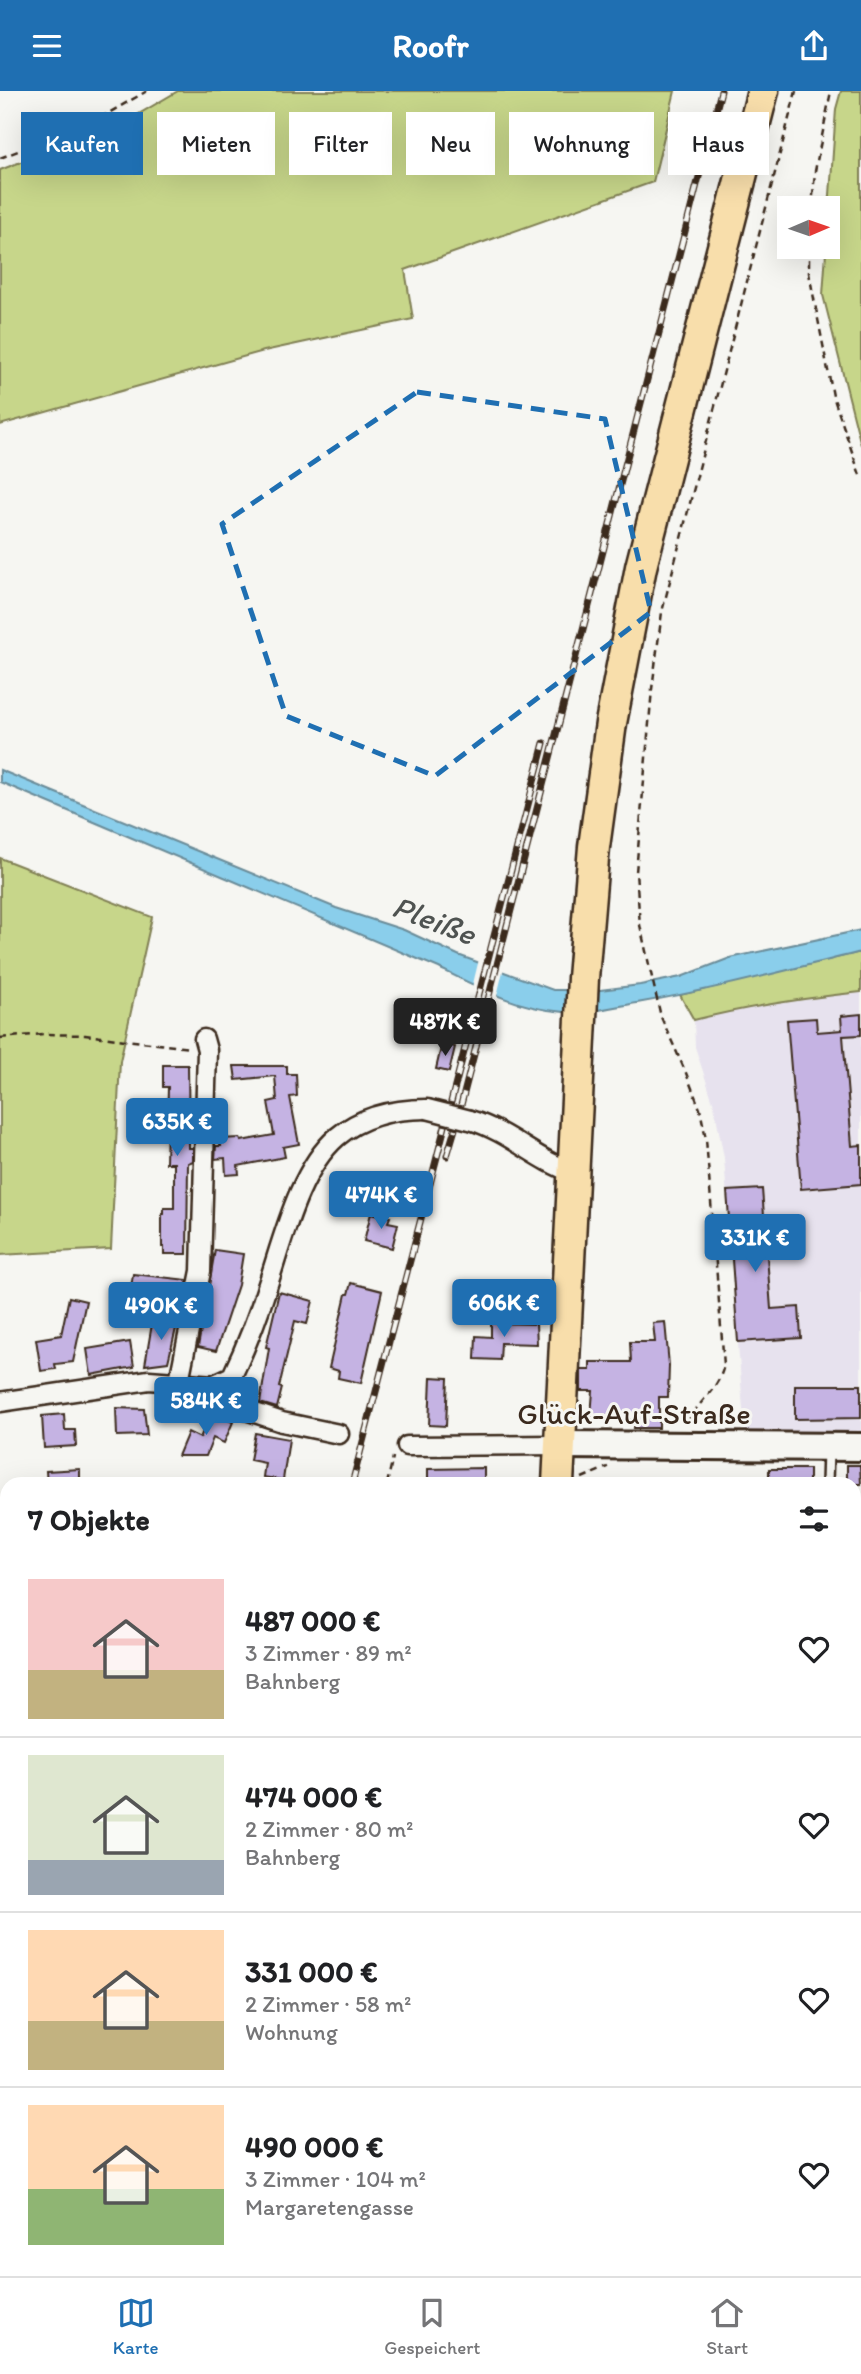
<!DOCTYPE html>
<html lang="de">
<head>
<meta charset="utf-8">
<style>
	body { margin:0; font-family:Itim,sans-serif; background:#f2f2f2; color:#202124; height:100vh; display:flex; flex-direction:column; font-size:26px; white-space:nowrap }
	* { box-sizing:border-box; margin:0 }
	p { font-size:23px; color:#757577 }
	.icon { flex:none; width:38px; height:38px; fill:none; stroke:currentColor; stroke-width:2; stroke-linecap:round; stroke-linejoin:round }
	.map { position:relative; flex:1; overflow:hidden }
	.details { position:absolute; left:0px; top:1386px; width:861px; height:800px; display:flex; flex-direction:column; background:#fff; border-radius:21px 21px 0 0; box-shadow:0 7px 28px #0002 }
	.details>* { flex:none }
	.banner { position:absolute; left:21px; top:21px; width:819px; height:63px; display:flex; gap:14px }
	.needle { width:46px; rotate:88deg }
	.fabs { position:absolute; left:777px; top:105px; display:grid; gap:14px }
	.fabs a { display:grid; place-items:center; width:63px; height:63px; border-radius:0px; background:#fff; box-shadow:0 7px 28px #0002; font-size:35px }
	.price { position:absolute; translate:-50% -60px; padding:0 16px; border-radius:7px; background:#1f6fb2; color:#fff; font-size:23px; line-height:46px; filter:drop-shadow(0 2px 4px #0008) }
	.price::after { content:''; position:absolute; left:50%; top:42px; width:21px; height:16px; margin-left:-10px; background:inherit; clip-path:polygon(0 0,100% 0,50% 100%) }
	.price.on { background:#222; color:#fff }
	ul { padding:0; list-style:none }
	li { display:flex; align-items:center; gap:21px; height:175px; padding:0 28px }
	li+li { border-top:2px solid #e0e0e0 }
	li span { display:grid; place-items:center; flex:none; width:196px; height:140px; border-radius:0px; color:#555 }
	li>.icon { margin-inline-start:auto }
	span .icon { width:84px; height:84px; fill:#fffc; stroke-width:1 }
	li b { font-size:30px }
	h2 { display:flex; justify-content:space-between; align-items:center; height:84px; padding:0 28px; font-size:30px }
	.pill { padding:0 24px; border-radius:0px; background:#fff; box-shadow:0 7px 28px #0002; font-size:24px; line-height:63px }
	.pill.on { background:#1f6fb2; color:#fff }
	header { display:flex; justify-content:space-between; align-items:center; height:91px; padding:0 28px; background:#1f6fb2; color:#fff; font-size:32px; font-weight:800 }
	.tabs { display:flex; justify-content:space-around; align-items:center; height:98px; border-top:2px solid #e0e0e0; background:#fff; font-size:19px; color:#757577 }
	.tabs a { display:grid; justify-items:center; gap:4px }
	.tabs .on { color:#1f6fb2 }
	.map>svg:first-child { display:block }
	.built { fill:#e7e2ee }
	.green { fill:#c7d68a; stroke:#818054; stroke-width:2 }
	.water { fill:#8aceeb; stroke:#6a8c99; stroke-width:2 }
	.pier { fill:#f6f6f2 }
	.building { fill:#c5b3e3; stroke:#3b2a1e; stroke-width:2 }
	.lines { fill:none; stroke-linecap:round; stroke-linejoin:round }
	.service-casing { stroke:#3b2a1e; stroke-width:14 }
	.minor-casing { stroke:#3b2a1e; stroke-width:23 }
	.secondary-casing { stroke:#3b2a1e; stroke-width:32 }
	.primary-casing { stroke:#3b2a1e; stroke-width:35 }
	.path { stroke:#3b2a1e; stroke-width:2.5; stroke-dasharray:7 5; stroke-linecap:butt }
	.service { stroke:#f6f6f2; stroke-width:9 }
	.minor { stroke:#f6f6f2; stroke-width:18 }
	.secondary { stroke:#f6f6f2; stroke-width:26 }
	.primary { stroke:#f8deab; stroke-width:30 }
	.rail-casing { stroke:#3b2a1e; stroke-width:7 }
	.rail { stroke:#f6f6f2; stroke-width:4.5; stroke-dasharray:13; stroke-linecap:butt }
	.minor-bridge-casing { stroke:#3b2a1e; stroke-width:23; stroke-linecap:butt }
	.minor-bridge { stroke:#f6f6f2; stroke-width:18 }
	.marked { fill:none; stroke:#1f6fb2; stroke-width:5; stroke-dasharray:14 9; stroke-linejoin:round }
	.labels { text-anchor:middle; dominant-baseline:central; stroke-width:6; stroke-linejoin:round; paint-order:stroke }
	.street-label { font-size:30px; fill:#3b2a1e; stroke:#f6f6f2 }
	.water-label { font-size:32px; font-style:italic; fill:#4f5351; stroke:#f6f6f2 }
</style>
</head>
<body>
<header><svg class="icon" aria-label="menu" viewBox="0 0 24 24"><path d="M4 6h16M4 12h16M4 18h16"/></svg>Roofr<svg class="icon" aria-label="share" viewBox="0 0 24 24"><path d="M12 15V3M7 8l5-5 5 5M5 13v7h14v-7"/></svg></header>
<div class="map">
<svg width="861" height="2185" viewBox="0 0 861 2185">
	<rect width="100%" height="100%" fill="#f6f6f2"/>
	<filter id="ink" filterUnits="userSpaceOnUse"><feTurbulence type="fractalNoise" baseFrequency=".0143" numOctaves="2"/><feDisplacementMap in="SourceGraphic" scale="14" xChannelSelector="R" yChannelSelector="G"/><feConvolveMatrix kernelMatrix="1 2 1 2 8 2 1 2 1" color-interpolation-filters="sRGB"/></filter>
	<g filter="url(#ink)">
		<polygon class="built" points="861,901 861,1345 745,1345 724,1067 714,1014 695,956 694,929 729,920 801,907"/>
		<g class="green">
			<polygon points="178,0 675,0 653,91 405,179 413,228 264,260 0,334 0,79 125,31"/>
			<polygon points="841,0 861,0 861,354 823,204 836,18"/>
			<polygon points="0,767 152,826 120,970 111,1158 0,1164"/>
			<path d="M 861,861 L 861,901 C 805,907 749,915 694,929 L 680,904 Z"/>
			<polygon points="854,1477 861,1477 861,2185 554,2185 554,2179 854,2179"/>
			<polygon points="7,1516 7,1651 0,1649 0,1544"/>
		</g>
		<path class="water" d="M 0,679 L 336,817 L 404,839 L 458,864 L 553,899 L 600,899 L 640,894 L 681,886 L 730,867 L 861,839 L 861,861 C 787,879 713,899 637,912 C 612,916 589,923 564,921 C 518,918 479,897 439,877 L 0,691 Z"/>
		<polygon class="pier" points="479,868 504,876 496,909 472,897"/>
		<g class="building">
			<polygon points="861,923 861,944 843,945 852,1055 861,1054 861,1093 801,1098 787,929 816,927 817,941 842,939 841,925"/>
			<polygon points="442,952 455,956 449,981 436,978"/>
			<polygon points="163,974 188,974 189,1057 193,1057 193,1070 188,1072 187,1163 164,1163 164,1156 162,1156 162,1123 164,1123 164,1117 174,1117 174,1072 166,1072 168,996 163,996"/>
			<polygon points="234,975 287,975 287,983 296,983 297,1005 290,1006 299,1053 283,1056 285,1066 238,1075 239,1083 226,1084 225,1067 215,1068 216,1055 221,1055 220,1048 240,1047 241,1050 274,1044 268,1011 277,1009 275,985 236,989"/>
			<polygon points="762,1098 771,1218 799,1216 801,1247 738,1251 727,1100"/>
			<polygon points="371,1122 390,1126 388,1131 398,1133 392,1157 364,1150"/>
			<polygon points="215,1159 243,1163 238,1194 216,1260 198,1256"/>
			<polygon points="133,1183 188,1189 179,1222 154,1218 156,1210 130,1203"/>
			<polygon points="351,1192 382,1200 361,1292 338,1287 339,1280 329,1277 346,1203 348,1203"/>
			<polygon points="279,1201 313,1210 307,1233 295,1230 279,1296 282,1297 277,1317 260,1312 269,1257 266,1256"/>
			<polygon points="69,1206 86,1210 73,1271 55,1273 56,1278 41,1280 36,1248 61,1244"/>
			<polygon points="178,1229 168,1271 145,1274 152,1233"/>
			<polygon points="665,1231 669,1274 668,1306 659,1306 659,1337 634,1337 635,1327 591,1325 593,1300 581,1300 581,1279 590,1279 590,1271 631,1271 630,1251 655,1251 653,1232"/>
			<polygon points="491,1232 536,1233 537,1253 501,1252 500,1269 475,1268 476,1245 491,1246"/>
			<polygon points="130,1251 134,1276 91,1284 87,1258"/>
			<polygon points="431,1286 448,1287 446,1335 429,1334"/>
			<polygon points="795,1294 861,1294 861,1327 795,1328"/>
			<polygon points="116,1317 144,1318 147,1344 117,1345"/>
			<polygon points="211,1322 233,1331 224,1352 213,1347 206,1365 178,1365 188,1341 200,1347"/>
			<polygon points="64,1323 65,1339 75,1339 76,1355 44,1357 42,1325"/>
			<polygon points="255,1342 289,1348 283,1389 263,1386 265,1372 250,1369"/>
			<polygon points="847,1374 860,1374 861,1393 847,1393"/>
			<polygon points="484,1377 484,1393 428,1393 428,1378"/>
			<polygon points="80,1378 80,1393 47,1393 46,1380"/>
			<rect x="769" y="1378" width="40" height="15"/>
		</g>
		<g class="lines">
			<defs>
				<g id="service">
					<polyline points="827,1393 828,1358"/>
					<polyline points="854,1544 861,1544"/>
				</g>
				<g id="minor">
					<path d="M 470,1029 C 510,1041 536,1069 574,1082"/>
					<polyline points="179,1290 201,1180 207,959 204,948"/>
					<polyline points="222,1291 240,1317 282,1331 339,1343"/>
					<path d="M 0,1311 L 149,1289 L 213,1294 L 232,1285 C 247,1254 259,1222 269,1190 C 284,1144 300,1078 337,1046 C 363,1024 395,1018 427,1018"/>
					<polyline points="407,1355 560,1354"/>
					<polyline points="0,1770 7,1767"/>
					<polyline points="0,2157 1,2157"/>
				</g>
				<polyline id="secondary" points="560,1354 861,1356"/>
				<g id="primary">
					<polyline points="558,1393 583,887 594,756 611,632 641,476 763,0"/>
					<polyline points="517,2185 517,2179"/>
				</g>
			</defs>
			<use href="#service" class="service-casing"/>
			<use href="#minor" class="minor-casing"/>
			<use href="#secondary" class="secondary-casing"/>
			<use href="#primary" class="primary-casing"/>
			<g class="path">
				<polyline points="0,67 93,31 147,0"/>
				<polyline points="812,117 815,80 831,0"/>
				<polyline points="809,156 809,182 833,305 861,387"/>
				<polyline points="0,947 44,943 85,944 190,957"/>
				<path d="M 687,1333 C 697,1310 718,1301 724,1274 L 706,1048 L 700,1018 L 686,982 L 661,926 L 640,834 L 636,781 L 652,598 L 662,521 L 796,0"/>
				<polyline points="582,1387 608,1376"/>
				<polyline points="387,1393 393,1366"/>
				<polyline points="547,2185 547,2179"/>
			</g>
			<use href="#service" class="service"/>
			<use href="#minor" class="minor"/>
			<use href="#secondary" class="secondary"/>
			<use href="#primary" class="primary"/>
			<defs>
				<g id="rail">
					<polyline points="451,1011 544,652"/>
					<polyline points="461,1014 721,0"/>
					<polyline points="447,1065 455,1038"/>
					<polyline points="352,1393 445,1035"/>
					<polyline points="148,2185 150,2179"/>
					<polyline points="159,2185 160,2179"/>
				</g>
			</defs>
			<use href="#rail" class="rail-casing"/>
			<use href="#rail" class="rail"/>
			<defs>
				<polyline id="minor-bridge" points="427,1018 470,1029"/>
			</defs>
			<use href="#minor-bridge" class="minor-bridge-casing"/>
			<use href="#minor-bridge" class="minor-bridge"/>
		</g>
	</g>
	<path class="marked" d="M 417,301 L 605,328 L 651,521 L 435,685 L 286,625 L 222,433 Z"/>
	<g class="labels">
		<g class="street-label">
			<text x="634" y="1322">Glück-Auf-Straße</text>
		</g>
		<g class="water-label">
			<text transform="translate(434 829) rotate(21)">Pleiße</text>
		</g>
	</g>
</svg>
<div class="fabs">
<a><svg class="needle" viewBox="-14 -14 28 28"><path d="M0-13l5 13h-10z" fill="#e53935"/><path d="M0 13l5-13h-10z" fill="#757577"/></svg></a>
</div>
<b class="price on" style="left:445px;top:967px">487K €</b>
<b class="price" style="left:177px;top:1067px">635K €</b>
<b class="price" style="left:381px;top:1140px">474K €</b>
<b class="price" style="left:755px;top:1183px">331K €</b>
<b class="price" style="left:504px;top:1248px">606K €</b>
<b class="price" style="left:161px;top:1251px">490K €</b>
<b class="price" style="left:206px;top:1346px">584K €</b>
<div class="banner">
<a class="pill on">Kaufen</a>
<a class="pill">Mieten</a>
<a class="pill">Filter</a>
<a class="pill">Neu</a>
<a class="pill">Wohnung</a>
<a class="pill">Haus</a>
</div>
<section class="details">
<h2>7 Objekte<svg class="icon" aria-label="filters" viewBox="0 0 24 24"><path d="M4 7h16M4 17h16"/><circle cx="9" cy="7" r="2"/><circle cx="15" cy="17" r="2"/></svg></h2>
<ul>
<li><span style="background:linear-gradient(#f6c9c9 65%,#c2b280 0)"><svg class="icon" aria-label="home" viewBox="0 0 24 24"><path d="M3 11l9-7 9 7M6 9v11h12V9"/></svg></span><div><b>487 000 €</b><p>3 Zimmer · 89 m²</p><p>Bahnberg</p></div><svg class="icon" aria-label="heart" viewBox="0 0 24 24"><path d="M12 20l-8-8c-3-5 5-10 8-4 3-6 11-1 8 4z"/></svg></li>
<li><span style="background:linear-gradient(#dfe7d0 75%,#9aa5b1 0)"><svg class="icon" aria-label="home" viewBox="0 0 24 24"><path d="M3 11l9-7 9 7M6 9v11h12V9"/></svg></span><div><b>474 000 €</b><p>2 Zimmer · 80 m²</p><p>Bahnberg</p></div><svg class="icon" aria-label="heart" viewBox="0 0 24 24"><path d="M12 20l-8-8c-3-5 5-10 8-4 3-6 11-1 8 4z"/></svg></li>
<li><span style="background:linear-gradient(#ffd9b3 65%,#c2b280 0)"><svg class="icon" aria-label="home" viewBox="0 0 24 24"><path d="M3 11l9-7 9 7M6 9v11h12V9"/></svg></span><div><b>331 000 €</b><p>2 Zimmer · 58 m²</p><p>Wohnung</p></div><svg class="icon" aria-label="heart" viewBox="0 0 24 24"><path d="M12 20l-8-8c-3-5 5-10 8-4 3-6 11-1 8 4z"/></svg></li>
<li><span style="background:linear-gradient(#ffd9b3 60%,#8fb573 0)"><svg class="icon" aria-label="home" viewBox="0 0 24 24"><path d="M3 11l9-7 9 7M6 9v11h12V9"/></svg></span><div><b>490 000 €</b><p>3 Zimmer · 104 m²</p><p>Margaretengasse</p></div><svg class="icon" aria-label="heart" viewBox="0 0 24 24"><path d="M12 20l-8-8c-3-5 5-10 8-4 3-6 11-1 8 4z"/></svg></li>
</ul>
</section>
</div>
<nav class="tabs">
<a class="on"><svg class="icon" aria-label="map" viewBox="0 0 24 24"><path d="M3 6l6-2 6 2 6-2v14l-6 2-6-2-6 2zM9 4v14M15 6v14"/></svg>Karte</a>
<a><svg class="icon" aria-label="saved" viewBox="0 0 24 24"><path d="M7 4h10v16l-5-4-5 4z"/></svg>Gespeichert</a>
<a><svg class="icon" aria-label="home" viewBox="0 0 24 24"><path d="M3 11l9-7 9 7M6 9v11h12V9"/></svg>Start</a>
</nav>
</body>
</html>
